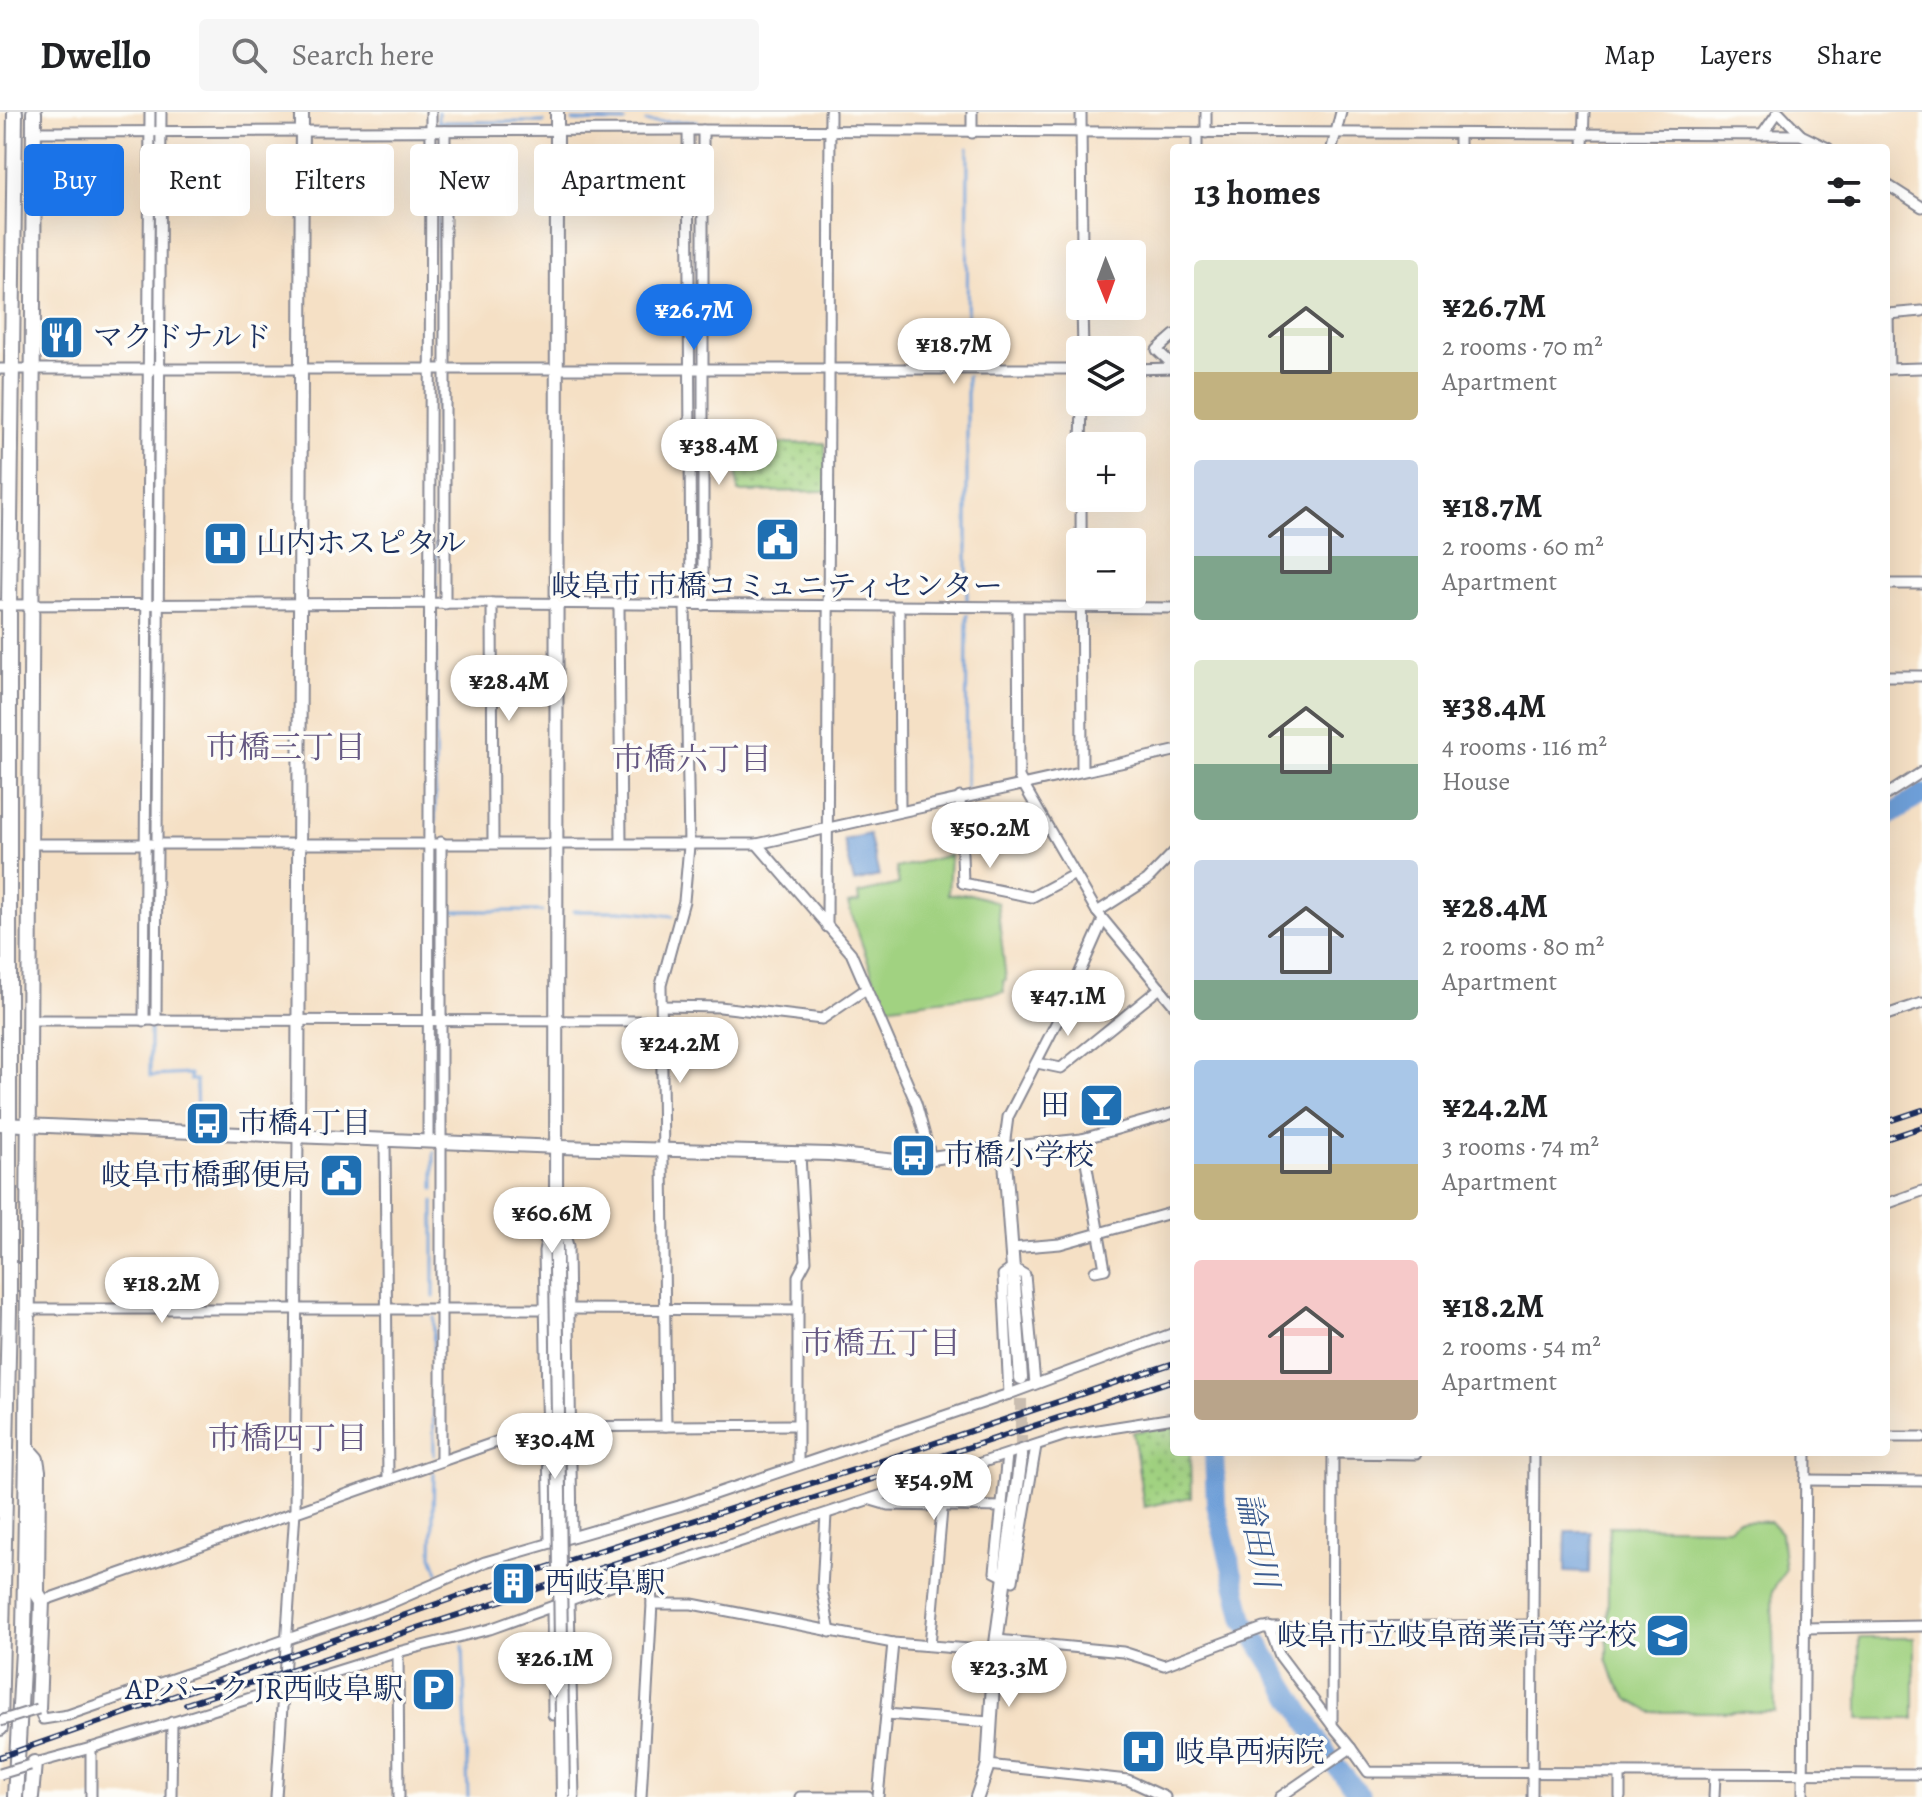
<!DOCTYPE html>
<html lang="en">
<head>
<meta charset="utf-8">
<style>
	body { margin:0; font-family:Alegreya,"Noto Serif JP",serif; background:#f6f6f6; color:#202124; height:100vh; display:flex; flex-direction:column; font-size:30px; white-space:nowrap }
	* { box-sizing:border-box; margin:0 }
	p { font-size:26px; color:#757577 }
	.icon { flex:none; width:44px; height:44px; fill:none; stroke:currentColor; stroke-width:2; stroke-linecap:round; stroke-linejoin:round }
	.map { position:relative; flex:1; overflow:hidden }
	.details { position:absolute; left:1170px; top:32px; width:720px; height:1312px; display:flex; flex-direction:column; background:#fff; border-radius:8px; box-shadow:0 8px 32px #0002 }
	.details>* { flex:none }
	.banner { position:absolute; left:24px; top:32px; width:760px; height:72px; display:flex; gap:16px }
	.needle { width:52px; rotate:179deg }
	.controls { position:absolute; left:1066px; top:128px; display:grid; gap:16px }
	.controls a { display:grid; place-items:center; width:80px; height:80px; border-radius:8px; background:#fff; box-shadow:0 8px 32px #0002; font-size:40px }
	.price { position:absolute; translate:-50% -68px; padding:0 18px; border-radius:28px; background:#fff; color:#222; font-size:26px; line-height:52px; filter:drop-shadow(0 2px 4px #0008) }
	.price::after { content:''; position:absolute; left:50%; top:48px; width:24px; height:18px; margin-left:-12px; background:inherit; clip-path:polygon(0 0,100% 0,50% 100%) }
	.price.on { background:#1a73e8; color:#fff }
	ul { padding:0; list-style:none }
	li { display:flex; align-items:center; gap:24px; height:200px; padding:0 24px }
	li span { display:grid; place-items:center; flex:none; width:224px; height:160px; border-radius:8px; color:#555 }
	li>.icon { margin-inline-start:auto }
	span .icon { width:96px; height:96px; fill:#fffc; stroke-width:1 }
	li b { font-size:34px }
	h2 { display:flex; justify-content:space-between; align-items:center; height:96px; padding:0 24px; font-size:34px }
	.tag { padding:0 28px; border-radius:8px; background:#fff; box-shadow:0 8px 32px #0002; font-size:28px; line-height:72px }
	.tag.on { background:#1a73e8; color:#fff }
	header { display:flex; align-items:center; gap:48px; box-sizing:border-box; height:112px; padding:0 40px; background:#fff; border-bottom:2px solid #e0e0e0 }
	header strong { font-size:38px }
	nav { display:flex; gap:44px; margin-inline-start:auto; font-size:28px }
	.search { width:560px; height:72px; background:#f6f6f6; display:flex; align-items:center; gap:20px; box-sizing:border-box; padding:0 28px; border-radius:8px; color:#757577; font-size:30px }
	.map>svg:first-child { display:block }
	.green { fill:url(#green-dots); stroke:#5e8070; stroke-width:2 }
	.pitch { fill:#a1d281; stroke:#5e8070; stroke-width:2 }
	.water { fill:#6e9fd8; stroke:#44679b; stroke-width:2 }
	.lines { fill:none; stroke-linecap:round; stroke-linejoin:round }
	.stream { stroke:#6e9fd8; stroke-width:3 }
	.river { stroke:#6e9fd8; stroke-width:20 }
	.secondary-tunnel { stroke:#c9bdb0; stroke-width:12; stroke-dasharray:12 6; stroke-linecap:butt }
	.street-casing { stroke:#888892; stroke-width:13 }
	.secondary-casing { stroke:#888892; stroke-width:16 }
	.primary-casing { stroke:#888892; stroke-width:18 }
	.street { stroke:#fff; stroke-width:9 }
	.secondary { stroke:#fff; stroke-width:12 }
	.primary { stroke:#fff; stroke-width:14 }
	.rail-casing { stroke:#1b2f5e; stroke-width:6 }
	.rail { stroke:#fdfcf7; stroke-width:3; stroke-dasharray:9; stroke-linecap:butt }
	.street-bridge-casing { stroke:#888892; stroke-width:13; stroke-linecap:butt }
	.secondary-bridge-casing { stroke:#888892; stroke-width:16; stroke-linecap:butt }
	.street-bridge { stroke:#fff; stroke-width:9 }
	.secondary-bridge { stroke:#fff; stroke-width:12 }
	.labels { text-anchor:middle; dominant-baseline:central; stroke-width:7; stroke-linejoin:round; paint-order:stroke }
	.poi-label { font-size:30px; fill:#1b2f5e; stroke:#fdfcf7; text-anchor:start }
	.neighbourhood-label { font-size:32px; fill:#665983; stroke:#fdfcf7 }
	.water-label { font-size:32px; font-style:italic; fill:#3c5c8f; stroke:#fdfcf7 }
</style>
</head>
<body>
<header>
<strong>Dwello</strong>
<div class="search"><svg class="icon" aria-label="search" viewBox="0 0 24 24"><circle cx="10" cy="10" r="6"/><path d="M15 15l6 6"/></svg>Search here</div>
<nav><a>Map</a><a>Layers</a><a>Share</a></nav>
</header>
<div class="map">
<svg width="1922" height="1685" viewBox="0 0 1922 1685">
	<defs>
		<pattern id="green-dots" width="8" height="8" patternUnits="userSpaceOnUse" patternTransform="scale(2)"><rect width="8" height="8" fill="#a1d281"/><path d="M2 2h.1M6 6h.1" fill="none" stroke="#82ab6d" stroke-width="1.8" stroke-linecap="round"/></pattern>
	</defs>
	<rect width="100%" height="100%" fill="#fdfcf7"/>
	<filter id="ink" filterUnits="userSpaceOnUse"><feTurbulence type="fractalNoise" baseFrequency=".0125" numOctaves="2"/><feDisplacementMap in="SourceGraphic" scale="16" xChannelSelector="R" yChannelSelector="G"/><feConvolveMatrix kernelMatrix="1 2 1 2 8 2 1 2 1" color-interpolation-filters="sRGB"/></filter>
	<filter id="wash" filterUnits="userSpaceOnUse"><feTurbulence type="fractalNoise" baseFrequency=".006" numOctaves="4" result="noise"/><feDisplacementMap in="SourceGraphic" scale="32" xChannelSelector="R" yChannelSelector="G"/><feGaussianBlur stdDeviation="1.8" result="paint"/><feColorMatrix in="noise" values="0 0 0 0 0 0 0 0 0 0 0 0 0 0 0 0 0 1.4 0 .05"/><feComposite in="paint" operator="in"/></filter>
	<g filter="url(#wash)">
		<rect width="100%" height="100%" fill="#f5e0c5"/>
		<g class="green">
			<polygon points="825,331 827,379 738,380 736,344 708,344 709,332"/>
			<polygon points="1174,1314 1174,1340 1190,1340 1191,1385 1144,1395 1133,1320"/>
		</g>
		<g class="pitch">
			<polygon points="950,743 948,783 970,782 997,790 1006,868 1003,869 1004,880 884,895 848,792 859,790 858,782 899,772 896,756"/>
			<polygon points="1737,1409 1771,1410 1781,1421 1785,1458 1772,1480 1775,1600 1651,1600 1628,1587 1614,1567 1607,1546 1609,1414 1728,1416"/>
			<rect x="1859" y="1526" width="55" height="81"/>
		</g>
		<g class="water">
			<polygon points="869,722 879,764 854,770 844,728"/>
			<polygon points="1566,1419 1590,1419 1589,1461 1565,1460"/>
		</g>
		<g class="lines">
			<g class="stream">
				<polyline points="438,0 438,10 544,10"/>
				<polyline points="573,9 625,10"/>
				<polyline points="646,10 697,9 697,14"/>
				<polyline points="437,246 438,29"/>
				<polyline points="697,246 697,30"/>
				<polyline points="967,251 968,36"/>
				<polyline points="697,267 698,478"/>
				<polyline points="436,480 437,266"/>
				<polyline points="967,488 967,264"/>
				<polyline points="966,675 967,503"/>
				<polyline points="150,720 150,607"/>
				<polyline points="435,721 436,507"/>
				<polyline points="446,799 542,799"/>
				<polyline points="573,799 633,799 673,804"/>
				<polyline points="150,896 150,735"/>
				<polyline points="435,898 435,740"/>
				<polyline points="150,913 150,964 190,962 190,968 196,968 197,1010"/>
				<polyline points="434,1017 435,918"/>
				<polyline points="434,1077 434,1040"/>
				<polyline points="434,1185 434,1089"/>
				<polyline points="433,1247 434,1205"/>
				<polyline points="433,1256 434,1343"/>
				<polyline points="434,1361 432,1444 438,1460"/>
				<polyline points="463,1534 468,1685"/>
			</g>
			<g class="river">
				<polyline points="1886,706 1922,682"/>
				<polyline points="1214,1340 1216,1392 1244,1508 1330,1647 1361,1685"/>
			</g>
		</g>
	</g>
	<g filter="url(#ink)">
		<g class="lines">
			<polyline class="secondary-tunnel" points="1021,1269 1021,1345"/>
			<defs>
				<g id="street">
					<polyline points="972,0 972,21"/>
					<polyline points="1081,0 1082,142"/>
					<polyline points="1779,0 1801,23"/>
					<polyline points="703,18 703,493"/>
					<polyline points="445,19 445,492"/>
					<polyline points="688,19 691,492"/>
					<polyline points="34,20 703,18 1801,23 1828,36"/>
					<polyline points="1197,21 1197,36"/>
					<polyline points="1206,21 1206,0"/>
					<polyline points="1459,23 1459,36"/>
					<polyline points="1762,23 1778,0"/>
					<polyline points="1332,36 1341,0"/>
					<polyline points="1583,36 1584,0"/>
					<polyline points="1886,72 1922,95"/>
					<polyline points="1082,194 1083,238"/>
					<polyline points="1174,223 1157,238 1174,254"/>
					<polyline points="0,257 1080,257"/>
					<polyline points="1132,257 1174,256"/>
					<polyline points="1886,257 1922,256"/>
					<polyline points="1889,257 1888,202 1922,199"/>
					<polyline points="1081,334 1082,290"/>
					<polyline points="1081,386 1082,657"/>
					<polyline points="1886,472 1922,472"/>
					<polyline points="492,491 493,730"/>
					<polyline points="0,493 492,491 1174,496"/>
					<polyline points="619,494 621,731"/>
					<polyline points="899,496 900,698"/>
					<polyline points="1018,497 1019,665 1097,800"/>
					<polyline points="1886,564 1922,564"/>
					<polyline points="1886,683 1922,660"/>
					<polyline points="960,685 963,771 1032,785 1075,762"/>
					<polyline points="441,730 441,1349"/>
					<polyline points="30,732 757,732 1174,639"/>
					<polyline points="757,732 851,841 916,991 931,1046"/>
					<polyline points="1174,740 1147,768 1097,800 1174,893"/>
					<polyline points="1103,808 1065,894 1008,1005 1004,1035 1082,1027 1174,1001"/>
					<polyline points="827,815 830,0"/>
					<polyline points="662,894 720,895 822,907 866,877"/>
					<polyline points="1886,903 1922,891"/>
					<polyline points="30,908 662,909"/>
					<polyline points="144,909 150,0"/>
					<polyline points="156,909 161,0"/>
					<polyline points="1037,951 1061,956 1160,876"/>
					<polyline points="385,1027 388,1367"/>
					<polyline points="1082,1027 1105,1157 1095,1159"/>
					<polyline points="428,1029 431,0"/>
					<polyline points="1886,1092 1922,1079"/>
					<polyline points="559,1100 568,1134 572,1423"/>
					<polyline points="1012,1136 1060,1132 1174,1100"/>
					<polyline points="29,1197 545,1197"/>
					<polyline points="569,1197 798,1198"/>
					<polyline points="1009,1282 1003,1163 1013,1156 1025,1163 1035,1272"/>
					<polyline points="666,1314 661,873 684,789 689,734 685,492"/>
					<polyline points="1886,1325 1922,1325"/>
					<polyline points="1333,1340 1332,1613 1351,1636"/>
					<polyline points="1333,1341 1416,1342"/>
					<polyline points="1007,1343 995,1460 1013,1469 1036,1334"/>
					<polyline points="798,1353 798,1164 806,1149 800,1043"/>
					<polyline points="1805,1368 1922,1369"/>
					<polyline points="871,1388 888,1393 1003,1395"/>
					<polyline points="826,1402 822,1477 830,1520"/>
					<polyline points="550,1429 544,1139 552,1101"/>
					<polyline points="650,1459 652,1492 692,1492 893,1531 995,1539"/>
					<polyline points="42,1489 539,1315 795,1313"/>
					<polyline points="569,1490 574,1685"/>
					<polyline points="552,1495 553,1603"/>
					<polyline points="1269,1515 1280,1544 1332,1613"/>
					<polyline points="1804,1516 1922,1514"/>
					<polyline points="997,1528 1123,1540 1164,1553 1263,1516 1532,1513"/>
					<polyline points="930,1533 945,1364"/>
					<polyline points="398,1540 399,1685"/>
					<polyline points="38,1597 43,1607 68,1603 386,1493 485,1450 679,1394 1009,1282 1174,1221"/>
					<polyline points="886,1602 990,1610"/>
					<polyline points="32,1652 91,1636"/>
					<polyline points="988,1653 1128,1668 1165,1685"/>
					<polyline points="91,1685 91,1636 398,1540 490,1517 650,1459 1066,1323 1174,1306"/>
					<polyline points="171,1685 172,1610"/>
					<polyline points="276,1685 295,1399 298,1022"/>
					<polyline points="641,1685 652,1492"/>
					<polyline points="800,1685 868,1685"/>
					<polyline points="878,1685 893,1531"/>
					<polyline points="1280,1685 1351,1636 1368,1660 1922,1662"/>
					<polyline points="1532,1685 1534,1340"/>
					<polyline points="1620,1685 1620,1662"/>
					<polyline points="1714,1685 1715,1662"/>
					<polyline points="1803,1685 1806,1340"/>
				</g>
				<g id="secondary">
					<polyline points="0,1012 559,1035 829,1042 906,1050 1004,1035 1021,1266"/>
					<polyline points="298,1022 302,0"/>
					<polyline points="556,1156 557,0"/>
					<polyline points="977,1685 988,1653 995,1539 1021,1345"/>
				</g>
				<g id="primary">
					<polyline points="28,1338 36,1347 38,1359 37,1481 42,1489 38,1597"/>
					<polyline points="0,1616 9,1197 9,494 15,0"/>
					<polyline points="15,1685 24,1520 27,1338 34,0"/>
					<polyline points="31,1685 34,1651"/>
				</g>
			</defs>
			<use href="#street" class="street-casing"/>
			<use href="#secondary" class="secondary-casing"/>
			<use href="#primary" class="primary-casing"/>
			<use href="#street" class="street"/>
			<use href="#secondary" class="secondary"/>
			<use href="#primary" class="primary"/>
			<defs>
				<g id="rail">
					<polyline points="1886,1010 1922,998"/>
					<polyline points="1886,1027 1922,1015"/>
					<polyline points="186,1592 1174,1268"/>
					<polyline points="0,1645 485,1475 872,1352 1174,1251"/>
				</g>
			</defs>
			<use href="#rail" class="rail-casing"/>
			<use href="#rail" class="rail"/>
			<defs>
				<g id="street-bridge">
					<polyline points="0,1609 38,1597"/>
					<polyline points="0,1662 30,1653"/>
				</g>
				<polyline id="secondary-bridge" points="556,1156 563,1685"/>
			</defs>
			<use href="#street-bridge" class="street-bridge-casing"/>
			<use href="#secondary-bridge" class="secondary-bridge-casing"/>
			<use href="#street-bridge" class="street-bridge"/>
			<use href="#secondary-bridge" class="secondary-bridge"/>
		</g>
	</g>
	<defs>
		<symbol id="restaurant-square" viewBox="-11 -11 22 22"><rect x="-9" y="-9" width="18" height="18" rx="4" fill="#1f6fb2" stroke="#fdfcf7"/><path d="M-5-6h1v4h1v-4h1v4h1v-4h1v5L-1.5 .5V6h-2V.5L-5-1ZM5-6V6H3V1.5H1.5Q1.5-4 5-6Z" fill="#fff"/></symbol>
		<symbol id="civic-square" viewBox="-11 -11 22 22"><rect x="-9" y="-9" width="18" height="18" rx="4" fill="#1f6fb2" stroke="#fdfcf7"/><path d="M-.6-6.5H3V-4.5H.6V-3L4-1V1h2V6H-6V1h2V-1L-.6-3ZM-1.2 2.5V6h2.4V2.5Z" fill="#fff"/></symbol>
		<symbol id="hospital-square" viewBox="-11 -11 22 22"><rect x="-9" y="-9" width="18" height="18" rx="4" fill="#1f6fb2" stroke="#fdfcf7"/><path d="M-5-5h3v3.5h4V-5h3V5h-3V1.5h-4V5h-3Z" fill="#fff"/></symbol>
		<symbol id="bar-square" viewBox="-11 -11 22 22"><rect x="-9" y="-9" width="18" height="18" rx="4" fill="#1f6fb2" stroke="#fdfcf7"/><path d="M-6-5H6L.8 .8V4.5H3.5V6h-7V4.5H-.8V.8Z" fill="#fff"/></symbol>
		<symbol id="bus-square" viewBox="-11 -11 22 22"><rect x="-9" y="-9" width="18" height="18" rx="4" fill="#1f6fb2" stroke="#fdfcf7"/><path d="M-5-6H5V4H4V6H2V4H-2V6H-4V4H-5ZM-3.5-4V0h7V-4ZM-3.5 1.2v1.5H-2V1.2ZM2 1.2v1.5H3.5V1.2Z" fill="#fff"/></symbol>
		<symbol id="building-square" viewBox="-11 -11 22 22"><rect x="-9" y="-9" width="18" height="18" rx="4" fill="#1f6fb2" stroke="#fdfcf7"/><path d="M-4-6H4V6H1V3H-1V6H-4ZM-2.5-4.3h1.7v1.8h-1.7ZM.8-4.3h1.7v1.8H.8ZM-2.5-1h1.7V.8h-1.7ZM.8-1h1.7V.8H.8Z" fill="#fff"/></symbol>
		<symbol id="school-square" viewBox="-11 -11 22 22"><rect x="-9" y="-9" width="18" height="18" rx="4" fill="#1f6fb2" stroke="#fdfcf7"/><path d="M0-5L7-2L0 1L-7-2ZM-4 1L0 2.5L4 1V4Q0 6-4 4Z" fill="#fff"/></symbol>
		<symbol id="parking-square" viewBox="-11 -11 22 22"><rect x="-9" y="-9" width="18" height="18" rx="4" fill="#1f6fb2" stroke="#fdfcf7"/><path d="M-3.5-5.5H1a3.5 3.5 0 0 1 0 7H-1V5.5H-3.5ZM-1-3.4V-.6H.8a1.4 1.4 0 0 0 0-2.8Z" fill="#fff"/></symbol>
	</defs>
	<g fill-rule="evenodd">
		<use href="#restaurant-square" x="36" y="200" width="51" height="51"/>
		<use href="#civic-square" x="752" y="402" width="51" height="51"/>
		<use href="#hospital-square" x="200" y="406" width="51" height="51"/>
		<use href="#bar-square" x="1076" y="968" width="51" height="51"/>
		<use href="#bus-square" x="182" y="986" width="51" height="51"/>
		<use href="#bus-square" x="888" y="1018" width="51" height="51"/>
		<use href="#civic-square" x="316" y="1038" width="51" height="51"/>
		<use href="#building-square" x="488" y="1446" width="51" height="51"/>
		<use href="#school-square" x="1642" y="1498" width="51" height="51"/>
		<use href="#parking-square" x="408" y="1552" width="51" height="51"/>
		<use href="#hospital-square" x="1118" y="1614" width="51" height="51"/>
	</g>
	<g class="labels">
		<g class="poi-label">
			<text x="93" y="225">マクドナルド</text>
			<text x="256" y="431">山内ホスピタル</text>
			<text x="777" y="474" text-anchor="middle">岐阜市 市橋コミュニティセンター</text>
			<text x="1070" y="993" text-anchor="end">田</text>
			<text x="238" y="1011">市橋4丁目</text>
			<text x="944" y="1043">市橋小学校</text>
			<text x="311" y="1063" text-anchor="end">岐阜市橋郵便局</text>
			<text x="545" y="1471">西岐阜駅</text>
			<text x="1637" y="1523" text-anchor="end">岐阜市立岐阜商業高等学校</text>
			<text x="403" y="1577" text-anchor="end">APパーク JR西岐阜駅</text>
			<text x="1175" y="1640">岐阜西病院</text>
		</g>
		<g class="neighbourhood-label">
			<text x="286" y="635">市橋三丁目</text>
			<text x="692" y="647">市橋六丁目</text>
			<text x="881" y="1231">市橋五丁目</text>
			<text x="288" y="1326">市橋四丁目</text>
		</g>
		<g class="water-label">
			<text transform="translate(1258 1428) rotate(78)">論田川</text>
		</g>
	</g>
</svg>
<div class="controls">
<a><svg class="needle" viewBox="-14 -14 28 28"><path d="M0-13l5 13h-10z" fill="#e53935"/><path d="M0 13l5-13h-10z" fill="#757577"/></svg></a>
<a><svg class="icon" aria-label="layers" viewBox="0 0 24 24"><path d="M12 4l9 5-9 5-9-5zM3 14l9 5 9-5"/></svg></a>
<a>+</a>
<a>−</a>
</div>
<b class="price on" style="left:694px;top:240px">¥26.7M</b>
<b class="price" style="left:954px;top:274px">¥18.7M</b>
<b class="price" style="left:719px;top:375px">¥38.4M</b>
<b class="price" style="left:509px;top:611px">¥28.4M</b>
<b class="price" style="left:990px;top:758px">¥50.2M</b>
<b class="price" style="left:1068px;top:926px">¥47.1M</b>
<b class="price" style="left:680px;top:973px">¥24.2M</b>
<b class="price" style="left:552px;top:1143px">¥60.6M</b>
<b class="price" style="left:162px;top:1213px">¥18.2M</b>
<b class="price" style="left:555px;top:1369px">¥30.4M</b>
<b class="price" style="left:934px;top:1410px">¥54.9M</b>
<b class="price" style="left:555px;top:1588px">¥26.1M</b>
<b class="price" style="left:1009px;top:1597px">¥23.3M</b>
<div class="banner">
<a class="tag on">Buy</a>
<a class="tag">Rent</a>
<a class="tag">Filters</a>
<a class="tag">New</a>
<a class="tag">Apartment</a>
</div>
<section class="details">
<h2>13 homes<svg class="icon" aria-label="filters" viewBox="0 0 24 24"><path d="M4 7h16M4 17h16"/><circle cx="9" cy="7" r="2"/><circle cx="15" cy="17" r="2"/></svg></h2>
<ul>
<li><span style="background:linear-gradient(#dfe7d0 70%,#c2b280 0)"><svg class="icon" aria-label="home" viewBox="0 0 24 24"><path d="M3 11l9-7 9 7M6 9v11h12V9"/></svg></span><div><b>¥26.7M</b><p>2 rooms · 70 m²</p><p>Apartment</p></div></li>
<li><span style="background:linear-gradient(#c9d6e8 60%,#7fa58c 0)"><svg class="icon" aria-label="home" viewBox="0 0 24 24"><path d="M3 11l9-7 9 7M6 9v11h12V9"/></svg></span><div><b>¥18.7M</b><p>2 rooms · 60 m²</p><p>Apartment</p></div></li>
<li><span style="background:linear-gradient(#dfe7d0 65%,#7fa58c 0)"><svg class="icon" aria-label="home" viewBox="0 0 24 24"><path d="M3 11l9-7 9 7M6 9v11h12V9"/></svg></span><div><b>¥38.4M</b><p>4 rooms · 116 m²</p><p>House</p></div></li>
<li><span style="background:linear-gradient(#c9d6e8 75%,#7fa58c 0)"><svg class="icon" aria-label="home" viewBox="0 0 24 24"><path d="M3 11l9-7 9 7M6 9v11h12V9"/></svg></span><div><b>¥28.4M</b><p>2 rooms · 80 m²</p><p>Apartment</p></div></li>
<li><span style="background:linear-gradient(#a9c7e8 65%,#c2b280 0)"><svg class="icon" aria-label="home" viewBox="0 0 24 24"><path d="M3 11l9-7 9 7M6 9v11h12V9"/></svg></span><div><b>¥24.2M</b><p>3 rooms · 74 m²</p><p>Apartment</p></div></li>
<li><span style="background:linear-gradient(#f6c9c9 75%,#b9a48a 0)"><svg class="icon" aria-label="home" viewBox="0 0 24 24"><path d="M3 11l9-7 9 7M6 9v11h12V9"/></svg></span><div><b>¥18.2M</b><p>2 rooms · 54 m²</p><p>Apartment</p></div></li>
</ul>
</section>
</div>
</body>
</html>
